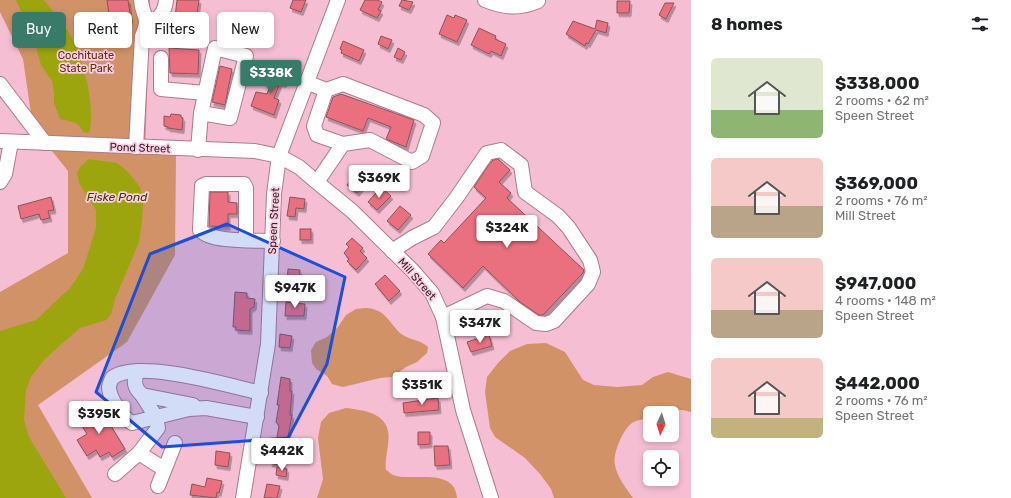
<!DOCTYPE html>
<html lang="en">
<head>
<meta charset="utf-8">
<style>
	body { margin:0; font-family:Rubik,sans-serif; background:#f2f2f2; color:#202124; height:100vh; display:flex; flex-direction:column; font-size:15px; white-space:nowrap }
	* { box-sizing:border-box; margin:0 }
	p { font-size:13px; color:#757577 }
	.icon { flex:none; width:22px; height:22px; fill:none; stroke:currentColor; stroke-width:2; stroke-linecap:round; stroke-linejoin:round }
	.map { position:relative; flex:1; overflow:hidden }
	.panel { display:flex; flex-direction:column; background:#fff; width:320px }
	.panel>* { flex:none }
	.hud { position:absolute; left:12px; top:12px; width:380px; height:36px; display:flex; gap:8px }
	.needle { width:26px; rotate:184deg }
	.tools { position:absolute; left:643px; top:406px; display:grid; gap:8px }
	.tools a { display:grid; place-items:center; width:36px; height:36px; border-radius:6px; background:#fff; box-shadow:0 2px 6px #0003; font-size:20px }
	.price { position:absolute; translate:-50% -34px; padding:0 9px; border-radius:4px; background:#fff; color:#222; font-size:13px; line-height:26px; filter:drop-shadow(0 1px 2px #0008) }
	.price::after { content:''; position:absolute; left:50%; top:24px; width:12px; height:9px; margin-left:-6px; background:inherit; clip-path:polygon(0 0,100% 0,50% 100%) }
	.price.on { background:#397a68; color:#fff }
	ul { padding:0; list-style:none }
	li { display:flex; align-items:center; gap:12px; height:100px; padding:0 20px }
	li span { display:grid; place-items:center; flex:none; width:112px; height:80px; border-radius:6px; color:#555 }
	li>.icon { margin-inline-start:auto }
	span .icon { width:48px; height:48px; fill:#fffc; stroke-width:1 }
	li b { font-size:17px }
	h2 { display:flex; justify-content:space-between; align-items:center; height:48px; padding:0 20px; font-size:17px }
	.chip { padding:0 14px; border-radius:6px; background:#fff; box-shadow:0 2px 6px #0003; font-size:14px; line-height:36px }
	.chip.on { background:#397a68; color:#fff }
	main { display:flex; flex:1; min-height:0 }
	.map>svg:first-child { display:block }
	.green { fill:#d19268 }
	.water { fill:#9ca50e }
	.building { fill:#ea6f80; stroke:#885459; filter:url(#shadow) }
	.lines { fill:none; stroke-linecap:round; stroke-linejoin:round }
	.minor-casing { stroke:#af7b8f; stroke-width:16 }
	.minor { stroke:#fff; stroke-width:14 }
	.marked { fill:#1d4ed8; fill-opacity:0.2; stroke:#1d4ed8; stroke-width:3; stroke-linejoin:round }
	.labels { text-anchor:middle; dominant-baseline:central; stroke-width:3.5; stroke-linejoin:round; paint-order:stroke }
	.park-label { font-size:11px; fill:#5a3113; stroke:#fccee0 }
	.street-label { font-size:11px; fill:#352028; stroke:#fccee0 }
	.water-label { font-size:12px; font-style:italic; fill:#383c04; stroke:#fccee0 }
</style>
</head>
<body>
<main>
<div class="map">
<svg width="691" height="498" viewBox="0 0 691 498">
	<defs>
		<filter id="shadow"><feDropShadow dx="2" dy="3.5" stdDeviation="0" flood-color="#0004"/></filter>
	</defs>
	<rect width="100%" height="100%" fill="#f6bed3"/>
	<g class="green">
		<polygon points="0,0 150,0 145,154 176,155 175,255 127,342 38,405 92,498 0,498 0,292 68,253 68,171 33,127 23,59 0,12"/>
		<path d="M 366,308 C 385,309 388,321 400,333 C 408,340 420,339 428,347 L 427,353 L 417,362 L 406,367 L 392,377 L 380,378 L 343,387 L 332,384 L 327,376 L 316,369 L 312,363 L 311,350 L 316,342 L 327,337 L 338,327 L 346,315 L 356,309 Z"/>
		<path d="M 546,343 L 565,352 L 583,380 L 594,385 L 617,387 L 642,385 L 653,377 L 668,372 L 691,379 L 691,412 L 683,410 L 650,413 L 650,417 C 645,419 637,420 632,423 C 623,429 612,455 615,465 C 617,477 626,488 633,498 L 554,498 L 551,489 L 540,474 L 525,458 L 495,437 L 490,428 L 485,392 L 487,377 L 498,363 L 510,351 L 527,344 Z"/>
		<path d="M 346,408 C 370,411 393,415 388,445 C 387,454 385,460 386,470 C 388,471 391,474 393,475 C 410,482 455,466 457,498 L 317,498 L 323,479 L 318,438 L 321,422 L 329,413 Z"/>
	</g>
	<g class="water">
		<path d="M 16,0 L 44,0 C 54,13 65,25 73,40 C 84,63 96,108 89,133 L 83,132 C 79,121 71,122 60,119 L 54,103 L 54,92 L 52,81 L 41,65 L 34,40 Z"/>
		<polygon points="89,159 117,163 128,172 140,187 143,204 142,220 139,242 115,299 111,314 106,320 80,328 57,348 44,360 31,377 26,390 24,420 29,437 66,498 0,498 0,331 36,320 70,288 83,269 96,228 96,210 79,183 77,172 81,166"/>
	</g>
	<g class="building">
		<polygon points="107,0 128,0 131,20 110,23"/>
		<polygon points="177,0 199,0 195,30 174,27"/>
		<polygon points="293,0 306,0 301,12 290,8"/>
		<polygon points="365,0 377,0 382,2 378,10 381,11 377,18 360,10"/>
		<polygon points="402,0 413,2 409,10 399,6"/>
		<polygon points="617,1 630,1 629,13 617,13"/>
		<polygon points="665,3 674,3 666,19 659,15"/>
		<polygon points="447,15 454,18 455,15 467,20 457,42 439,34"/>
		<polygon points="597,20 608,23 606,33 596,30 588,44 586,43 585,46 566,34 573,21 595,29"/>
		<polygon points="479,28 496,36 495,39 506,44 501,56 491,51 489,54 471,45"/>
		<polygon points="381,36 392,40 388,49 378,44"/>
		<polygon points="343,41 364,50 359,61 341,53 342,50 340,49"/>
		<polygon points="169,48 199,50 198,74 170,73"/>
		<polygon points="398,48 405,52 401,60 394,57"/>
		<polygon points="220,66 232,69 225,105 212,102"/>
		<polygon points="279,66 289,70 284,84 280,83 274,98 279,100 274,115 251,106 256,92 267,94"/>
		<polygon points="341,94 414,120 406,147 386,139 391,127 368,118 363,131 326,117 333,97"/>
		<polygon points="171,114 181,115 181,117 183,118 182,130 168,128 168,127 164,126 164,116 170,117"/>
		<polygon points="498,159 510,170 499,182 511,193 507,198 584,270 583,273 543,315 539,315 520,302 483,266 463,288 428,254 441,240 444,243 486,198 474,187 488,166 493,160"/>
		<polygon points="362,167 372,175 357,193 347,185"/>
		<polygon points="381,187 391,196 377,210 368,202"/>
		<polygon points="210,192 228,192 228,202 237,203 237,214 228,214 228,227 209,226"/>
		<polygon points="51,197 54,210 48,211 50,218 41,220 39,214 21,219 18,206"/>
		<polygon points="290,197 305,199 304,209 296,208 295,217 287,216"/>
		<polygon points="400,206 411,215 398,230 387,221"/>
		<rect x="300" y="229" width="11" height="11"/>
		<polygon points="352,238 363,248 360,251 367,258 356,270 347,261 349,259 344,253 349,247 346,244"/>
		<polygon points="288,269 300,270 299,284 287,283"/>
		<polygon points="385,275 400,291 389,301 375,284"/>
		<polygon points="235,292 247,293 247,298 255,299 254,307 250,309 250,331 236,330 236,327 233,327"/>
		<polygon points="286,302 305,304 304,316 285,316"/>
		<polygon points="280,334 292,336 290,348 279,347"/>
		<polygon points="489,335 492,346 471,352 467,342"/>
		<polygon points="281,377 290,379 290,391 292,391 290,415 292,415 283,466 270,463 273,447 275,448 279,426 276,422 279,405 277,405"/>
		<polygon points="438,398 439,410 404,413 403,403"/>
		<polygon points="99,406 125,449 112,457 109,452 100,457 96,450 87,456 77,440 87,434 78,419"/>
		<polygon points="418,432 430,432 430,444 418,445"/>
		<polygon points="434,446 448,446 450,465 435,466"/>
		<polygon points="216,451 230,453 228,467 215,465"/>
		<polygon points="277,467 287,469 286,477 276,475"/>
		<polygon points="207,478 222,481 219,493 217,492 216,498 190,495 192,484 205,487"/>
		<polygon points="267,484 280,486 277,498 264,498"/>
	</g>
	<g class="lines">
		<defs>
			<g id="minor">
				<path d="M 485,0 C 504,8 520,9 538,1"/>
				<path d="M 147,25 C 158,20 165,13 166,0"/>
				<polyline points="161,58 161,89 205,93"/>
				<polyline points="306,82 326,90 343,84 424,115 433,123 422,156 412,162 370,140 343,144 317,182"/>
				<polyline points="0,84 45,143"/>
				<polyline points="326,90 314,126 317,135 343,144"/>
				<polyline points="0,141 255,151 279,156 299,167 313,179 352,211 413,271 432,293 443,317 463,410 491,498"/>
				<path d="M 136,147 L 142,36 C 151,16 142,17 141,0"/>
				<polyline points="198,150 201,113 230,118 246,56 215,48 201,113"/>
				<polyline points="0,182 5,174 11,142"/>
				<path d="M 246,240 L 246,188 L 244,184 L 206,184 L 202,186 L 200,230 C 212,243 255,240 273,241"/>
				<polyline points="392,251 412,238 434,227 457,197 487,153 501,150 521,165 525,192 558,216 569,228 590,260 593,272 588,284 554,321 546,324 536,323 504,301 487,296 443,317"/>
				<path d="M 138,371 C 133,380 134,388 142,395 L 193,405"/>
				<path d="M 257,417 L 206,408 L 189,409 L 132,423 C 123,418 109,398 109,387 C 109,384 111,381 112,378 C 137,358 230,386 261,393"/>
				<polyline points="139,453 164,469"/>
				<polyline points="115,474 139,453 158,428 156,417 142,395"/>
				<polyline points="158,486 175,443"/>
				<polyline points="243,498 268,344 274,194 279,156 338,0"/>
			</g>
		</defs>
		<use href="#minor" class="minor-casing"/>
		<use href="#minor" class="minor"/>
	</g>
	<path class="marked" d="M 227,224 L 345,277 L 327,364 L 288,438 L 162,447 L 96,392 L 150,254 Z"/>
	<g class="labels">
		<g class="park-label">
			<text x="86" y="55">Cochituate<tspan x="86" dy="13">State Park</tspan></text>
		</g>
		<g class="street-label">
			<text transform="translate(140 148) rotate(2)">Pond Street</text>
			<text transform="translate(274 221) rotate(-87)">Speen Street</text>
			<text transform="translate(417 279) rotate(49)">Mill Street</text>
		</g>
		<g class="water-label">
			<text x="117" y="197">Fiske Pond</text>
		</g>
	</g>
</svg>
<div class="tools">
<a><svg class="needle" viewBox="-14 -14 28 28"><path d="M0-13l5 13h-10z" fill="#e53935"/><path d="M0 13l5-13h-10z" fill="#757577"/></svg></a>
<a><svg class="icon" aria-label="locate" viewBox="0 0 24 24"><circle cx="12" cy="12" r="6"/><path d="M12 2v4M12 18v4M2 12h4M18 12h4"/></svg></a>
</div>
<b class="price on" style="left:271px;top:94px">$338K</b>
<b class="price" style="left:379px;top:199px">$369K</b>
<b class="price" style="left:507px;top:249px">$324K</b>
<b class="price" style="left:295px;top:309px">$947K</b>
<b class="price" style="left:480px;top:344px">$347K</b>
<b class="price" style="left:422px;top:406px">$351K</b>
<b class="price" style="left:99px;top:435px">$395K</b>
<b class="price" style="left:282px;top:472px">$442K</b>
<div class="hud">
<a class="chip on">Buy</a>
<a class="chip">Rent</a>
<a class="chip">Filters</a>
<a class="chip">New</a>
</div>
</div>
<section class="panel">
<h2>8 homes<svg class="icon" aria-label="filters" viewBox="0 0 24 24"><path d="M4 7h16M4 17h16"/><circle cx="9" cy="7" r="2"/><circle cx="15" cy="17" r="2"/></svg></h2>
<ul>
<li><span style="background:linear-gradient(#dfe7d0 65%,#8fb573 0)"><svg class="icon" aria-label="home" viewBox="0 0 24 24"><path d="M3 11l9-7 9 7M6 9v11h12V9"/></svg></span><div><b>$338,000</b><p>2 rooms · 62 m²</p><p>Speen Street</p></div></li>
<li><span style="background:linear-gradient(#f6c9c9 60%,#b9a48a 0)"><svg class="icon" aria-label="home" viewBox="0 0 24 24"><path d="M3 11l9-7 9 7M6 9v11h12V9"/></svg></span><div><b>$369,000</b><p>2 rooms · 76 m²</p><p>Mill Street</p></div></li>
<li><span style="background:linear-gradient(#f6c9c9 65%,#b9a48a 0)"><svg class="icon" aria-label="home" viewBox="0 0 24 24"><path d="M3 11l9-7 9 7M6 9v11h12V9"/></svg></span><div><b>$947,000</b><p>4 rooms · 148 m²</p><p>Speen Street</p></div></li>
<li><span style="background:linear-gradient(#f6c9c9 75%,#c2b280 0)"><svg class="icon" aria-label="home" viewBox="0 0 24 24"><path d="M3 11l9-7 9 7M6 9v11h12V9"/></svg></span><div><b>$442,000</b><p>2 rooms · 76 m²</p><p>Speen Street</p></div></li>
</ul>
</section>
</main>
</body>
</html>
